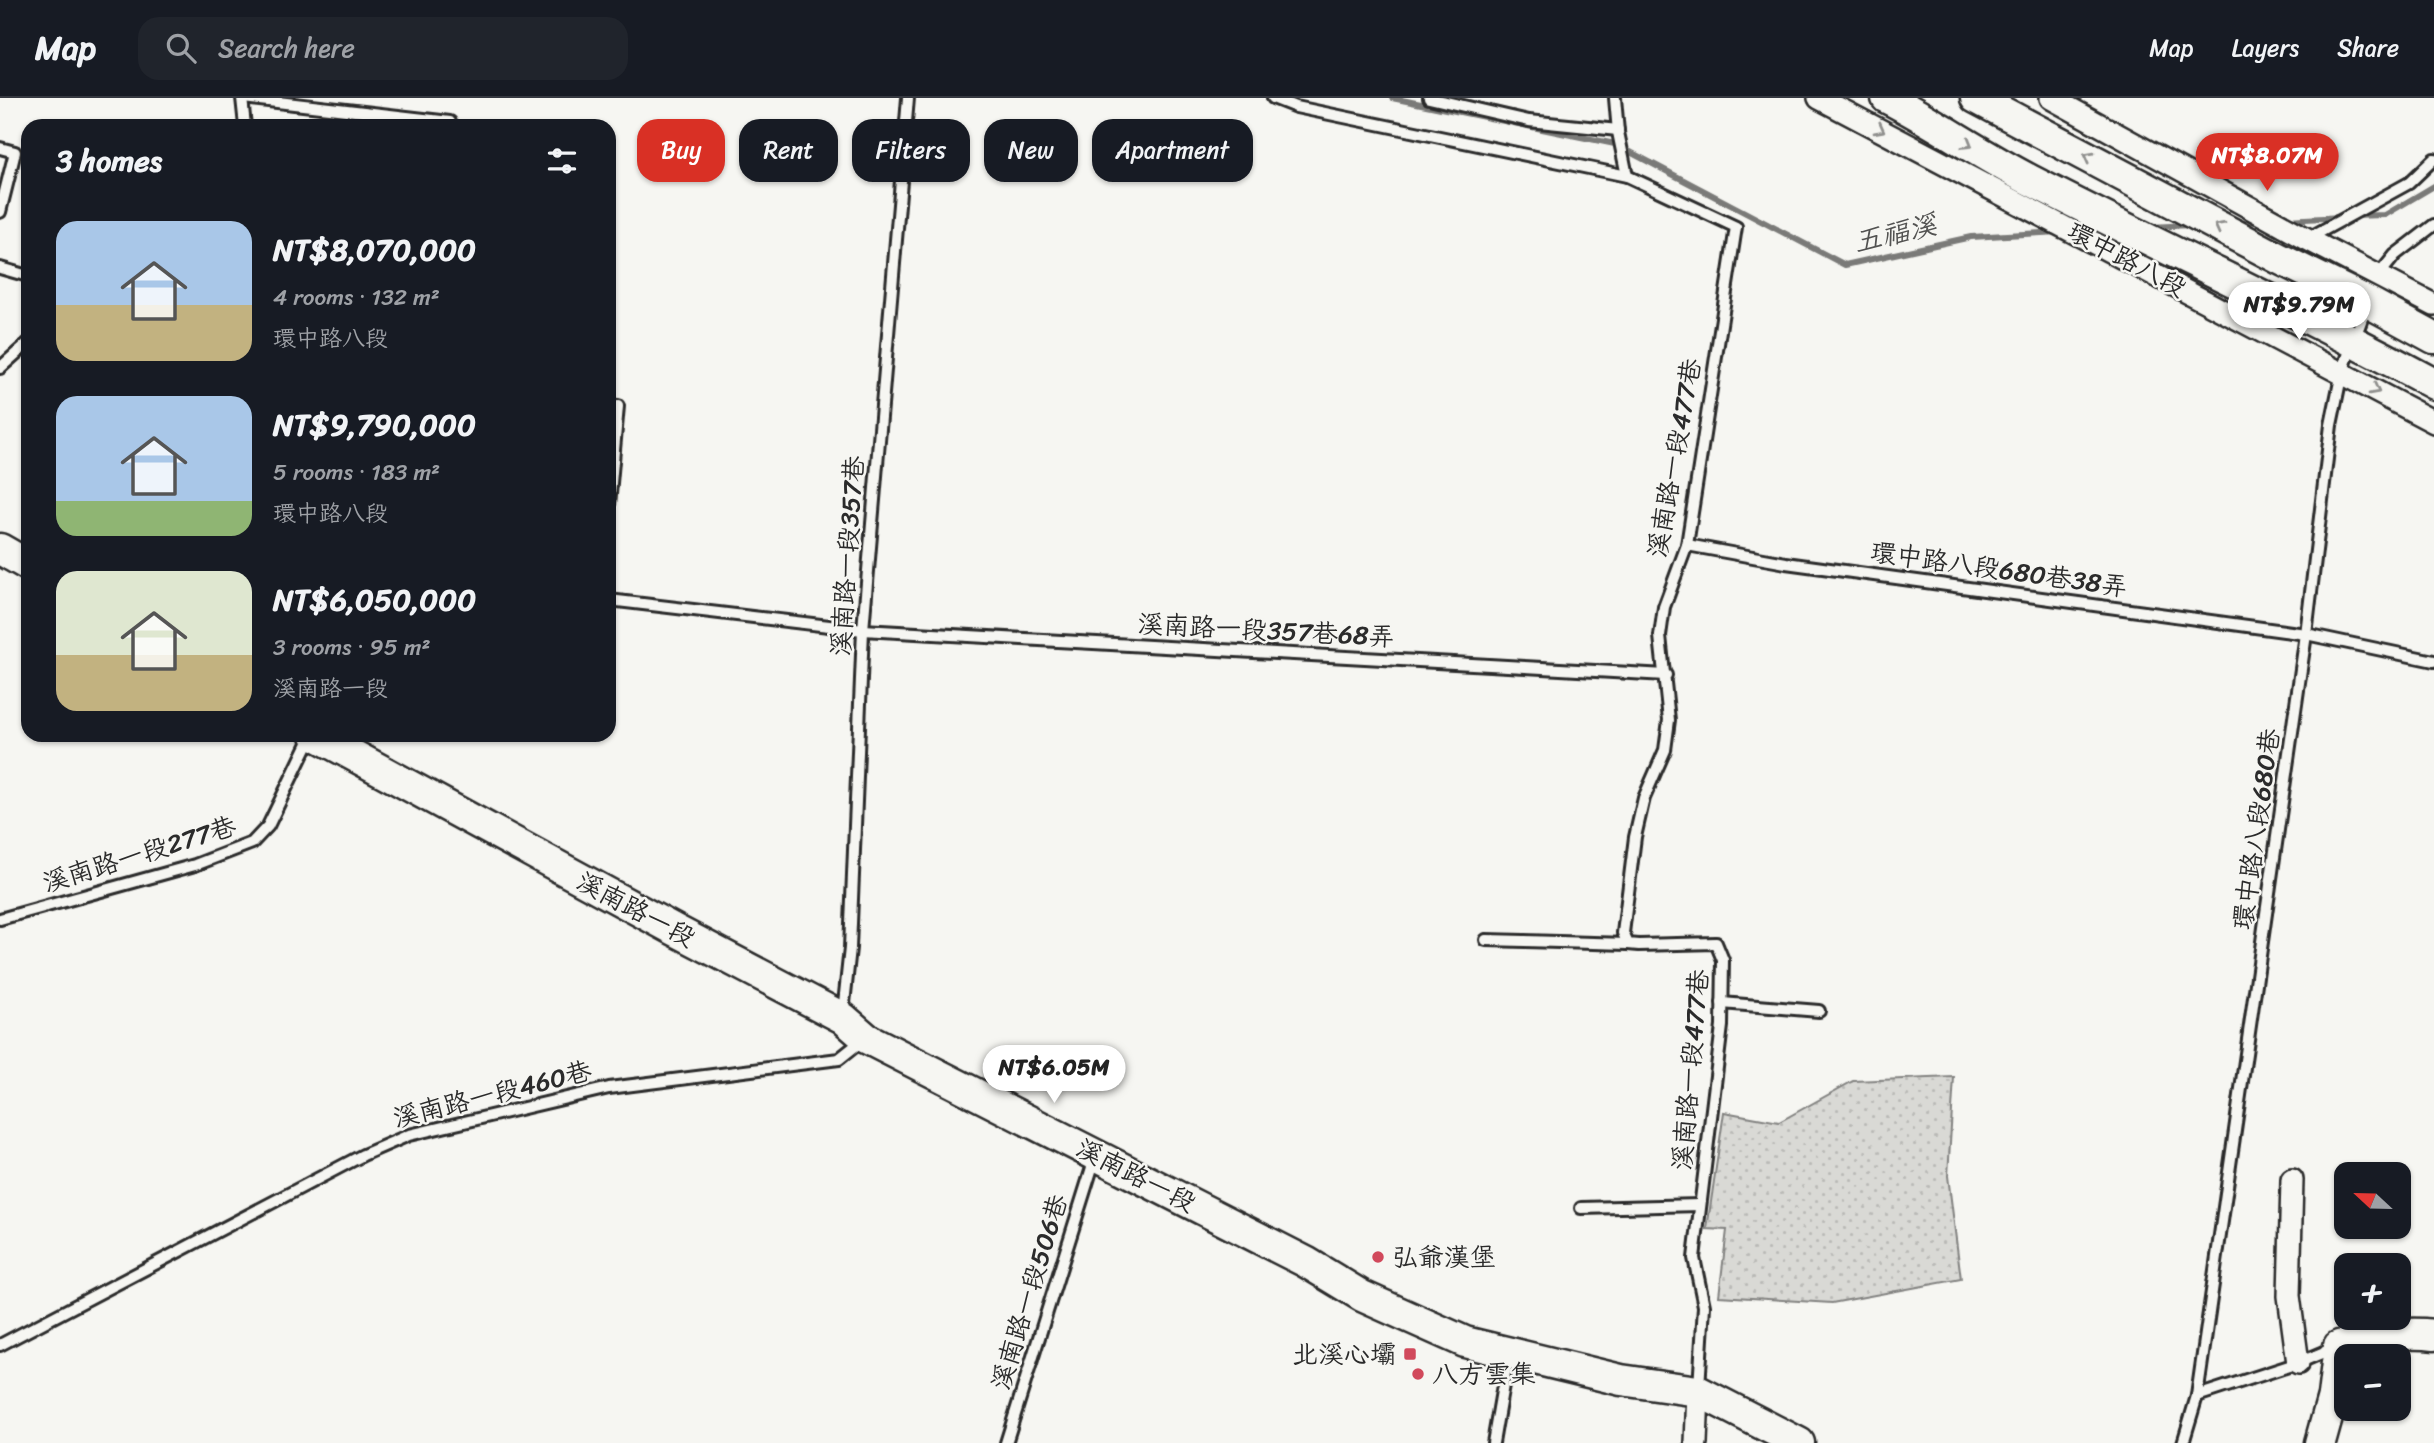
<!DOCTYPE html>
<html lang="en">
<head>
<meta charset="utf-8">
<style>
	body { margin:0; font-family:Sriracha,"LXGW WenKai TC",sans-serif; background:#20242c; color:#f1f3f6; height:100vh; display:flex; flex-direction:column; font-size:26px; white-space:nowrap }
	* { box-sizing:border-box; margin:0 }
	p { font-size:23px; color:#9ea1a6 }
	.icon { flex:none; width:38px; height:38px; fill:none; stroke:currentColor; stroke-width:2; stroke-linecap:round; stroke-linejoin:round }
	.map { position:relative; flex:1; overflow:hidden }
	.sheet { position:absolute; left:21px; top:21px; width:595px; height:623px; display:flex; flex-direction:column; background:#171b24; border-radius:21px; box-shadow:0 2px 5px #0004 }
	.sheet>* { flex:none }
	.hud { position:absolute; left:637px; top:21px; width:665px; height:63px; display:flex; gap:14px }
	.needle { width:46px; rotate:292deg }
	.controls { position:absolute; left:2334px; top:1064px; display:grid; gap:14px }
	.controls a { display:grid; place-items:center; width:77px; height:77px; border-radius:14px; background:#171b24; box-shadow:0 2px 5px #0004; font-size:35px }
	.price { position:absolute; translate:-50% -60px; padding:0 16px; border-radius:24px; background:#fff; color:#222; font-size:23px; line-height:46px; filter:drop-shadow(0 2px 4px #0008) }
	.price::after { content:''; position:absolute; left:50%; top:42px; width:21px; height:16px; margin-left:-10px; background:inherit; clip-path:polygon(0 0,100% 0,50% 100%) }
	.price.selected { background:#d93025; color:#fff }
	ul { padding:0; list-style:none }
	li { display:flex; align-items:center; gap:21px; height:175px; padding:0 35px }
	li span { display:grid; place-items:center; flex:none; width:196px; height:140px; border-radius:21px; color:#555 }
	li>.icon { margin-inline-start:auto }
	span .icon { width:84px; height:84px; fill:#fffc; stroke-width:1 }
	li b { font-size:30px }
	h2 { display:flex; justify-content:space-between; align-items:center; height:84px; padding:0 35px; font-size:30px }
	.chip { padding:0 24px; border-radius:21px; background:#171b24; box-shadow:0 2px 5px #0004; font-size:24px; line-height:63px }
	.chip.selected { background:#d93025; color:#fff }
	header { display:flex; align-items:center; gap:42px; box-sizing:border-box; height:98px; padding:0 35px; background:#171b24; border-bottom:2px solid #363941 }
	header strong { font-size:33px }
	nav { display:flex; gap:38px; margin-inline-start:auto; font-size:24px }
	.search { width:490px; height:63px; background:#20242c; display:flex; align-items:center; gap:18px; box-sizing:border-box; padding:0 24px; border-radius:21px; color:#9ea1a6; font-size:26px }
	.map>svg:first-child { display:block }
	.grass { fill:url(#grass-dots); stroke:#828280; stroke-width:2 }
	.lines { fill:none; stroke-linecap:round; stroke-linejoin:round }
	.stream { stroke:#7a7a78; stroke-width:6 }
	.lane-casing { stroke:#2b2b2b; stroke-width:16 }
	.street-casing { stroke:#2b2b2b; stroke-width:26 }
	.secondary-casing { stroke:#2b2b2b; stroke-width:35 }
	.lane { stroke:#f6f6f2; stroke-width:10 }
	.street { stroke:#f6f6f2; stroke-width:21 }
	.secondary { stroke:#f6f6f2; stroke-width:30 }
	.oneway { stroke:#90908e }
	.poi-dot { fill:#d1495b; stroke:#f6f6f2; stroke-width:2.5 }
	.labels { text-anchor:middle; dominant-baseline:central; stroke-width:5; stroke-linejoin:round; paint-order:stroke }
	.street-label { font-size:26px; fill:#2b2b2b; stroke:#f6f6f2 }
	.poi-label { font-size:26px; fill:#2b2b2b; stroke:#f6f6f2; text-anchor:start }
	.water-label { font-size:28px; font-style:italic; fill:#525251; stroke:#f6f6f2 }
</style>
</head>
<body>
<header>
<strong>Map</strong>
<div class="search"><svg class="icon" aria-label="search" viewBox="0 0 24 24"><circle cx="10" cy="10" r="6"/><path d="M15 15l6 6"/></svg>Search here</div>
<nav><a>Map</a><a>Layers</a><a>Share</a></nav>
</header>
<div class="map">
<svg width="2434" height="1345" viewBox="0 0 2434 1345">
	<defs>
		<pattern id="grass-dots" width="8" height="8" patternUnits="userSpaceOnUse" patternTransform="scale(1.75)"><rect width="8" height="8" fill="#d9d9d5"/><path d="M2 2h.1M6 6h.1" fill="none" stroke="#babab7" stroke-width="1.8" stroke-linecap="round"/></pattern>
	</defs>
	<rect width="100%" height="100%" fill="#f6f6f2"/>
	<filter id="ink" filterUnits="userSpaceOnUse"><feTurbulence type="fractalNoise" baseFrequency=".0143" numOctaves="2"/><feDisplacementMap in="SourceGraphic" scale="14" xChannelSelector="R" yChannelSelector="G"/><feConvolveMatrix kernelMatrix="1 2 1 2 8 2 1 2 1" color-interpolation-filters="sRGB"/></filter>
	<g filter="url(#ink)">
		<polygon class="grass" points="1954,979 1948,1078 1961,1181 1832,1205 1719,1198 1727,1132 1707,1131 1724,1014 1779,1024 1853,983"/>
		<g class="lines">
			<g class="stream">
				<polyline points="1392,0 1615,46 1845,167 1971,139 2059,134"/>
				<polyline points="2352,118 2385,117 2434,88"/>
				<polyline points="2286,122 2342,119"/>
				<polyline points="2237,125 2261,123"/>
				<polyline points="2150,129 2191,127"/>
			</g>
			<defs>
				<g id="lane">
					<polyline points="242,0 245,28"/>
					<polyline points="243,0 450,24"/>
					<polyline points="1273,0 1296,9 1627,78"/>
					<polyline points="1429,0 1529,23 1618,32"/>
					<polyline points="1615,0 1618,34 1627,78 1736,129 1687,447 1664,509 1660,538 1669,622 1665,652 1644,700 1635,739 1623,835 1628,846 1639,847 1716,845 1723,862 1722,928 1694,1160 1704,1208 1699,1290"/>
					<polyline points="0,50 15,54 0,114"/>
					<polyline points="2307,141 2409,85 2434,61"/>
					<polyline points="0,170 28,178"/>
					<polyline points="2378,178 2395,157 2434,127"/>
					<polyline points="0,270 28,245"/>
					<polyline points="609,407 618,308"/>
					<polyline points="1687,447 1786,465 2306,536 2434,563"/>
					<polyline points="609,502 863,532 1666,577"/>
					<polyline points="0,821 195,767 252,745 268,728 312,637"/>
					<polyline points="1486,842 1628,846"/>
					<polyline points="1722,905 1819,913"/>
					<polyline points="843,915 850,850 863,532 908,0"/>
					<polyline points="1581,1110 1700,1107"/>
					<polyline points="0,1247 363,1057 409,1037 609,990 839,961 864,941"/>
					<polyline points="2197,1298 2298,1265 2336,1249"/>
					<polyline points="1006,1345 1095,1060"/>
					<polyline points="1493,1345 1508,1258"/>
					<polyline points="2183,1345 2197,1298 2306,536 2331,327 2342,274 2367,207"/>
				</g>
				<g id="street">
					<polyline points="1819,0 2434,324"/>
					<polyline points="2051,0 2307,141 2434,207"/>
					<polyline points="2292,1082 2289,1198 2298,1265"/>
					<polyline points="1696,1345 1698,1293"/>
				</g>
				<g id="secondary">
					<path d="M 1887,0 C 1936,25 1981,57 2030,82 C 2164,151 2302,214 2434,286"/>
					<polyline points="1976,0 2280,161 2368,204 2434,240"/>
					<polyline points="0,451 28,467"/>
					<polyline points="316,637 675,832 843,920 866,940 1306,1164 1362,1198 1465,1244 1621,1282 1698,1293 1799,1345"/>
					<path d="M 2320,1345 L 2333,1298 L 2339,1248 C 2370,1239 2402,1233 2434,1237"/>
				</g>
			</defs>
			<use href="#lane" class="lane-casing"/>
			<use href="#street" class="street-casing"/>
			<use href="#secondary" class="secondary-casing"/>
			<use href="#lane" class="lane"/>
			<use href="#street" class="street"/>
			<use href="#secondary" class="secondary"/>
		</g>
		<defs><path id="oneway-chevron" d="M-2-3.5L2.5 0L-2 3.5" fill="none" stroke-width="1.6" stroke-linecap="round" stroke-linejoin="round" transform="scale(1.75)"/></defs>
		<g class="oneway">
			<use href="#oneway-chevron" transform="translate(1880 31) rotate(28)"/>
			<use href="#oneway-chevron" transform="translate(1968 46) rotate(31)"/>
			<use href="#oneway-chevron" transform="translate(2088 59) rotate(-152)"/>
			<use href="#oneway-chevron" transform="translate(2219 129) rotate(-152)"/>
			<use href="#oneway-chevron" transform="translate(2375 292) rotate(28)"/>
		</g>
	</g>
	<g class="poi-dot">
		<circle cx="1378" cy="1159" r="7"/>
		<rect x="1403" y="1249" width="14" height="14" rx="3.5"/>
		<circle cx="1418" cy="1276" r="7"/>
	</g>
	<g class="labels">
		<g class="street-label">
			<text transform="translate(2127 161) rotate(28)">環中路八段</text>
			<text transform="translate(1674 360) rotate(-80)">溪南路一段477巷</text>
			<text transform="translate(847 458) rotate(-86)">溪南路一段357巷</text>
			<text transform="translate(1999 471) rotate(8)">環中路八段680巷38弄</text>
			<text transform="translate(1266 532) rotate(3)">溪南路一段357巷68弄</text>
			<text transform="translate(2256 731) rotate(-82)">環中路八段680巷</text>
			<text transform="translate(139 756) rotate(-17)">溪南路一段277巷</text>
			<text transform="translate(636 811) rotate(28)">溪南路一段</text>
			<text transform="translate(1690 972) rotate(-85)">溪南路一段477巷</text>
			<text transform="translate(492 996) rotate(-14)">溪南路一段460巷</text>
			<text transform="translate(1136 1077) rotate(27)">溪南路一段</text>
			<text transform="translate(1029 1194) rotate(-73)">溪南路一段506巷</text>
		</g>
		<g class="poi-label">
			<text x="1392" y="1159">弘爺漢堡</text>
			<text x="1396" y="1256" text-anchor="end">北溪心壩</text>
			<text x="1432" y="1276">八方雲集</text>
		</g>
		<g class="water-label">
			<text transform="translate(1895 135) rotate(-13)">五福溪</text>
		</g>
	</g>
</svg>
<div class="controls">
<a><svg class="needle" viewBox="-14 -14 28 28"><path d="M0-13l5 13h-10z" fill="#e53935"/><path d="M0 13l5-13h-10z" fill="#9ea1a6"/></svg></a>
<a>+</a>
<a>−</a>
</div>
<b class="price selected" style="left:2267px;top:95px">NT$8.07M</b>
<b class="price" style="left:2299px;top:244px">NT$9.79M</b>
<b class="price" style="left:1054px;top:1007px">NT$6.05M</b>
<div class="hud">
<a class="chip selected">Buy</a>
<a class="chip">Rent</a>
<a class="chip">Filters</a>
<a class="chip">New</a>
<a class="chip">Apartment</a>
</div>
<section class="sheet">
<h2>3 homes<svg class="icon" aria-label="filters" viewBox="0 0 24 24"><path d="M4 7h16M4 17h16"/><circle cx="9" cy="7" r="2"/><circle cx="15" cy="17" r="2"/></svg></h2>
<ul>
<li><span style="background:linear-gradient(#a9c7e8 60%,#c2b280 0)"><svg class="icon" aria-label="home" viewBox="0 0 24 24"><path d="M3 11l9-7 9 7M6 9v11h12V9"/></svg></span><div><b>NT$8,070,000</b><p>4 rooms · 132 m²</p><p>環中路八段</p></div></li>
<li><span style="background:linear-gradient(#a9c7e8 75%,#8fb573 0)"><svg class="icon" aria-label="home" viewBox="0 0 24 24"><path d="M3 11l9-7 9 7M6 9v11h12V9"/></svg></span><div><b>NT$9,790,000</b><p>5 rooms · 183 m²</p><p>環中路八段</p></div></li>
<li><span style="background:linear-gradient(#dfe7d0 60%,#c2b280 0)"><svg class="icon" aria-label="home" viewBox="0 0 24 24"><path d="M3 11l9-7 9 7M6 9v11h12V9"/></svg></span><div><b>NT$6,050,000</b><p>3 rooms · 95 m²</p><p>溪南路一段</p></div></li>
</ul>
</section>
</div>
</body>
</html>
